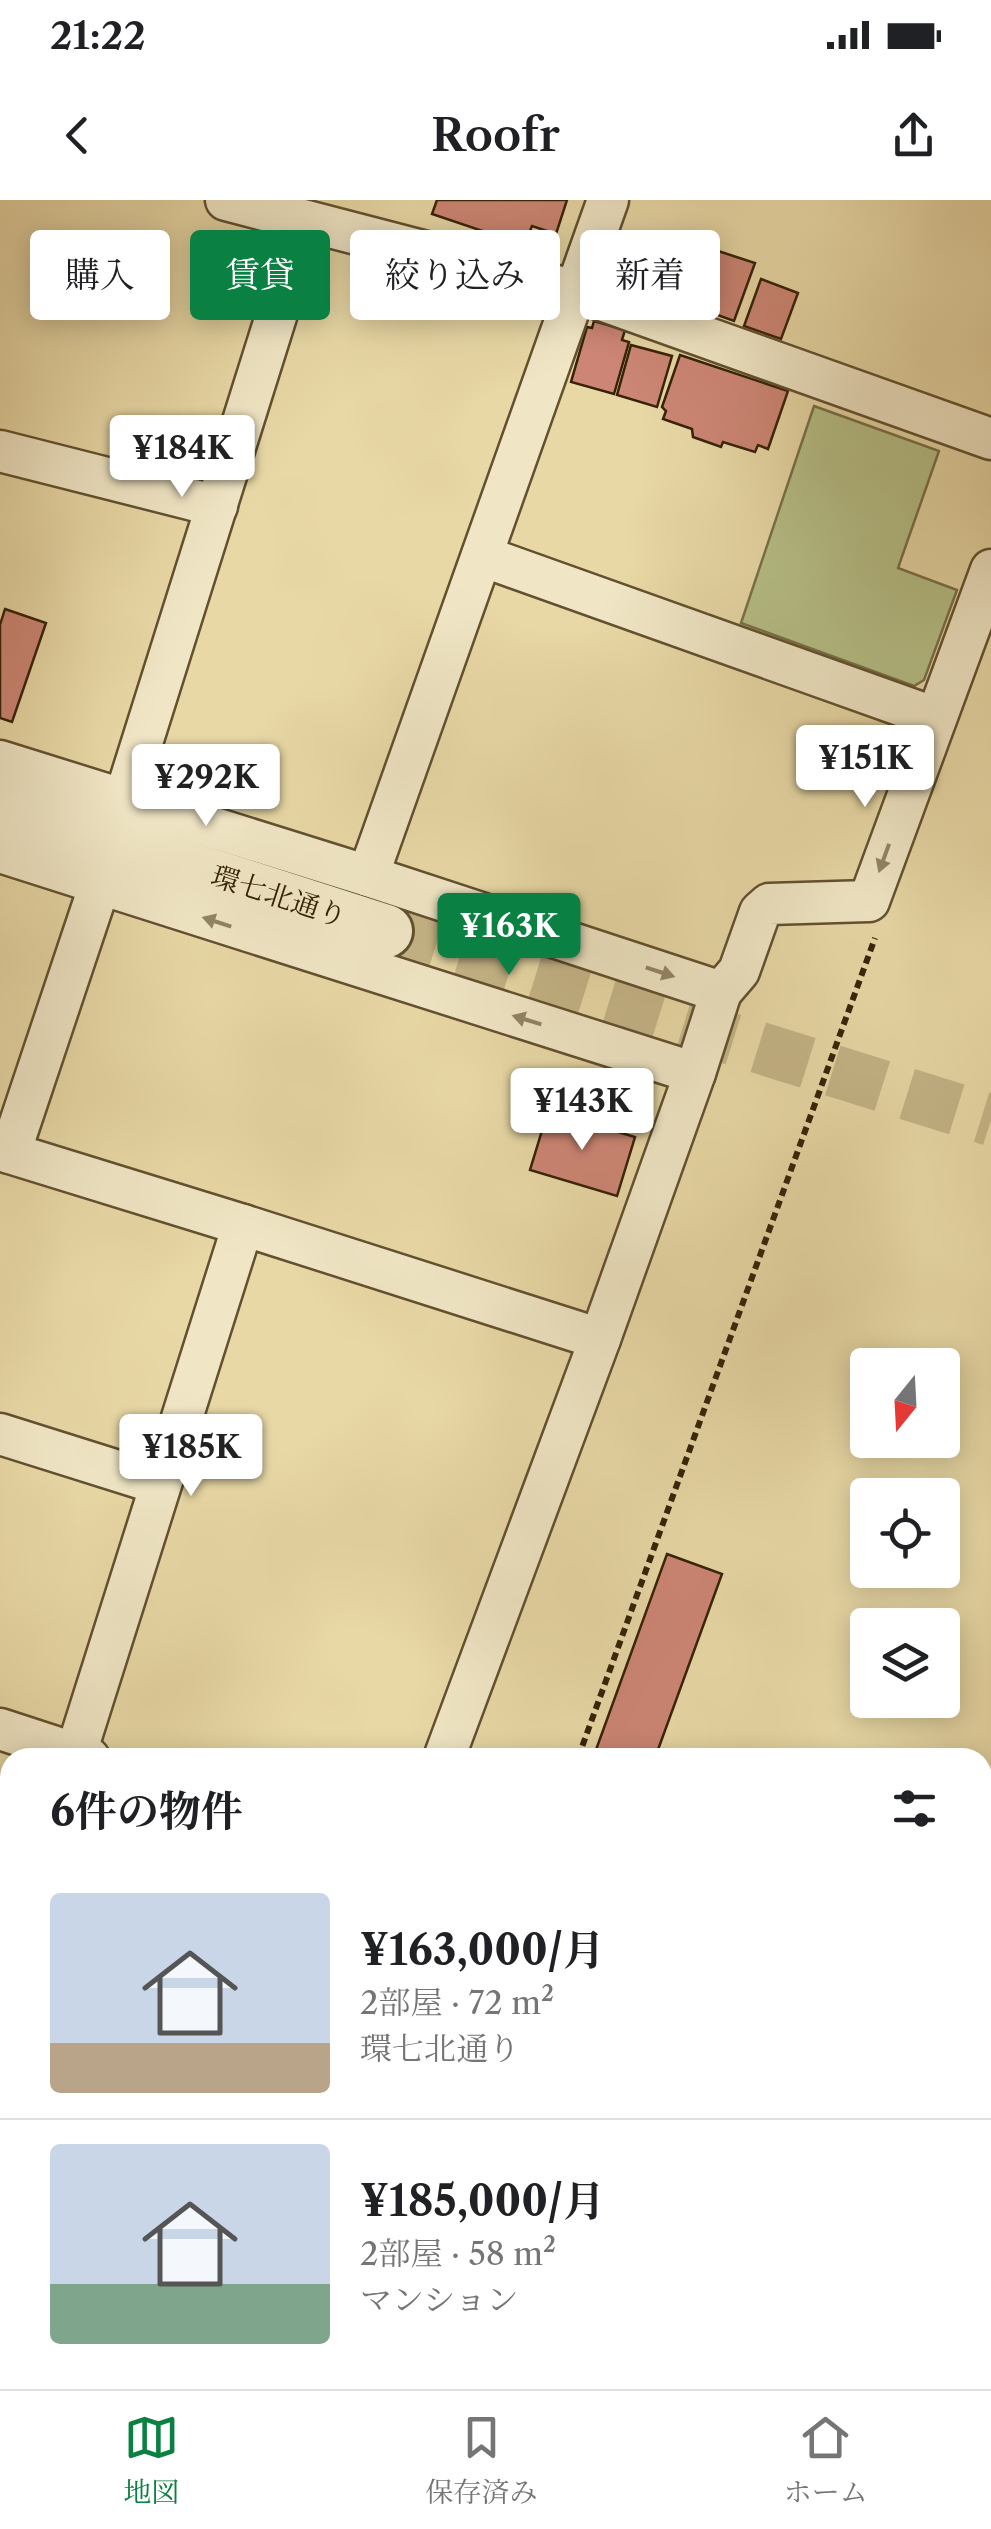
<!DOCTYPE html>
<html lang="ja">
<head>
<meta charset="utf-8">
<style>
	body { margin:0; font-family:"Libre Caslon Text","Noto Serif JP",serif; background:#f2f2f2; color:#202124; height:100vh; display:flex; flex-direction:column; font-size:38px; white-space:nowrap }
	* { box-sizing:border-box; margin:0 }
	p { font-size:32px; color:#757577 }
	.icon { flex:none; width:55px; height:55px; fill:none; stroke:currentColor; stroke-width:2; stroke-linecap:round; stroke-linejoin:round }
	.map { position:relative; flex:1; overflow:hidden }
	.panel { position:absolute; left:0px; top:1548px; width:992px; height:642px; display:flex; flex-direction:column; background:#fff; border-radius:30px 30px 0 0; box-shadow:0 5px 25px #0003 }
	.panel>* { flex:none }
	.guide { position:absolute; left:30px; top:30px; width:932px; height:90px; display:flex; gap:20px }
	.needle { width:65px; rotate:198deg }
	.tools { position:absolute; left:850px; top:1148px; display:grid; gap:20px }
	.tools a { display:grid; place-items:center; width:110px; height:110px; border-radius:10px; background:#fff; box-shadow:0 5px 25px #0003; font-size:50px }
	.price { position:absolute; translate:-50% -85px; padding:0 22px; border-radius:10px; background:#fff; color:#222; font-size:32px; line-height:65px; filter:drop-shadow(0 2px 5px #0008) }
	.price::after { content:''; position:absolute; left:50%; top:60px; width:30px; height:22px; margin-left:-15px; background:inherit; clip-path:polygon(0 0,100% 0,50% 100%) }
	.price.selected { background:#0b8043; color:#fff }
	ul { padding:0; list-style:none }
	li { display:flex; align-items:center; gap:30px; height:250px; padding:0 50px }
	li+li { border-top:2px solid #e0e0e0 }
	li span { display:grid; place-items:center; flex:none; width:280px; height:200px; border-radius:10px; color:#555 }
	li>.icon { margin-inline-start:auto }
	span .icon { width:120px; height:120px; fill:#fffc; stroke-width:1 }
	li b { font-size:42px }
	h2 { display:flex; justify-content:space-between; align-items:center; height:120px; padding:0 50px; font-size:42px }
	.pill { padding:0 35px; border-radius:10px; background:#fff; box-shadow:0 5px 25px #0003; font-size:35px; line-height:90px }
	.pill.selected { background:#0b8043; color:#fff }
	.status { display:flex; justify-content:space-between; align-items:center; height:70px; padding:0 50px; background:#fff; direction:ltr }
	.status svg { height:28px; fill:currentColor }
	header { display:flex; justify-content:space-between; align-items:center; height:130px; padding:0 50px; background:#fff; font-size:45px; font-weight:600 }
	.menu { display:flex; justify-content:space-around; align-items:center; height:140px; border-top:2px solid #e0e0e0; background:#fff; font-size:28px; color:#757577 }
	.menu a { display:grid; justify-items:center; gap:5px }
	.menu .selected { color:#0b8043 }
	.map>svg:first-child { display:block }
	.green { fill:#b6bf87; stroke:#767047; stroke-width:2.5 }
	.building { fill:#cd8675; stroke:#352207; stroke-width:2.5 }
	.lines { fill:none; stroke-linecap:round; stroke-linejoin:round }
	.tertiary-tunnel { stroke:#c4b486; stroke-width:52; stroke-dasharray:52 26; stroke-linecap:butt }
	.minor-casing { stroke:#62502f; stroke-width:45 }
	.tertiary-casing { stroke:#62502f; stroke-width:58 }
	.path { stroke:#352207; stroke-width:6; stroke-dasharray:8 5; stroke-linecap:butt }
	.minor { stroke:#f0e6c5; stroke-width:40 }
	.tertiary { stroke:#f0e6c5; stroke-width:52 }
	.oneway { fill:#928466 }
	.labels { text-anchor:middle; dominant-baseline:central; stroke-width:8; stroke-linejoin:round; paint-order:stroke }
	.street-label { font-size:28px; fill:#352207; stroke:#f0e6c5 }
</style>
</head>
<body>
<div class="status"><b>21:22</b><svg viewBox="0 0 49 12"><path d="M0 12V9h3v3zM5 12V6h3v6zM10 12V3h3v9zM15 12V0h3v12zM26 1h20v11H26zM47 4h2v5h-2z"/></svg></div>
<header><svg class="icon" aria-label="back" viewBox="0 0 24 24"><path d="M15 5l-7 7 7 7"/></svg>Roofr<svg class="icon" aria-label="share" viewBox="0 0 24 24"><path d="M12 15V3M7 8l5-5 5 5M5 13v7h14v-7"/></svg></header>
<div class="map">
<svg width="991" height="2189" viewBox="0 0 991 2189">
	<rect width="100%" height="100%" fill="#e8d8a6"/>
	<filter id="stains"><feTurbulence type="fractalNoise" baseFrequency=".002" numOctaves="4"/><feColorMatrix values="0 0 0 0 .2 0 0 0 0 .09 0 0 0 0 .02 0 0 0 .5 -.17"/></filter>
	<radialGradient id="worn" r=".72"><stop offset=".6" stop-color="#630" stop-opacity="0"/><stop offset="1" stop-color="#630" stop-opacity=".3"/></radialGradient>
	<g class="green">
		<polygon points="814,206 939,251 898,368 957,390 924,480 914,486 741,423"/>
		<polygon points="0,1959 10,1962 10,2174 0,2172"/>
		<polygon points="36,2180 201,2180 197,2189 79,2189"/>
	</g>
	<g class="building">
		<polygon points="437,0 567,0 556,34 532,26 524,45 432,14"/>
		<polygon points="622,35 705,65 690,107 619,81 612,60"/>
		<polygon points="718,51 755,63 734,121 698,108"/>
		<polygon points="761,79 798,93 781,139 744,126"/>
		<polygon points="594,121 625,130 622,140 629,142 614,194 571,182 587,127 592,128"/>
		<polygon points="631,145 672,156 657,207 617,195"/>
		<polygon points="680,155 788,191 768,249 758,245 755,252 723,242 721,247 693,237 692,229 663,219 666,211 662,207"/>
		<polygon points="5,409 46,423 12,522 0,518 0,425"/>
		<polygon points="548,911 635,937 617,996 530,970"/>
		<polygon points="667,1354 722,1374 655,1558 593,1558"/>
		<polygon points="377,2180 437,2180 443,2182 440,2189 374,2189"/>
	</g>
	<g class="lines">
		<polyline class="tertiary-tunnel" points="386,731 991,920"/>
		<defs>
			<g id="minor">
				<polyline points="226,0 576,91 991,239"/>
				<polyline points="0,251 217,306"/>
				<polyline points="482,356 936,518"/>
				<polyline points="0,561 368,676 721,792 695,873 0,652"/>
				<polyline points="124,600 306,21"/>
				<polyline points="368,676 608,0"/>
				<polyline points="721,792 739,771 760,712 769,704 869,701 991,370"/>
				<polyline points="0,950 243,1025 600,1139"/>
				<polyline points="10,953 100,684"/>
				<polyline points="0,1234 159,1284"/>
				<polyline points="0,1529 89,1558"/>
				<polyline points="76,1553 243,1025"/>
				<polyline points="444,1558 600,1139 695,873"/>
				<polyline points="0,1815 10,1819"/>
				<polyline points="219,2189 222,2180"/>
			</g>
			<polyline id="tertiary" points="0,607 386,731"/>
		</defs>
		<use href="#minor" class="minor-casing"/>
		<use href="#tertiary" class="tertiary-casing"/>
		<g class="path">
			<polyline points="578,1558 875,738"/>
			<polyline points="349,2189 352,2180"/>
		</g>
		<use href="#minor" class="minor"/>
		<use href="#tertiary" class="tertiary"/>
	</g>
	<defs><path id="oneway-solid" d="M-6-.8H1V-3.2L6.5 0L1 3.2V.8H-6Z" transform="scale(2.5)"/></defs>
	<g class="oneway">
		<use href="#oneway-solid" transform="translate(884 658) rotate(110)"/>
		<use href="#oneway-solid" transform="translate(217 722) rotate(-162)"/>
		<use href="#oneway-solid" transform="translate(660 772) rotate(18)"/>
		<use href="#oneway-solid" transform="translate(527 820) rotate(-163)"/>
	</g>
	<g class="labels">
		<g class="street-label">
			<text transform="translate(279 696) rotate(18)">環七北通り</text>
		</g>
	</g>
	<rect width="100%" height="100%" filter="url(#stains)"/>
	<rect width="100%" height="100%" fill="url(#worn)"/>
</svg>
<div class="tools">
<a><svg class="needle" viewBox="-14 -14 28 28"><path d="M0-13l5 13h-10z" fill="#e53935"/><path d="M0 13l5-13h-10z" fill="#757577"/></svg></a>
<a><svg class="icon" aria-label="locate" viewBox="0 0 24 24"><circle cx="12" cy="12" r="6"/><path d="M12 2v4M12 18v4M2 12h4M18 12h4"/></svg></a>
<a><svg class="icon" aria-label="layers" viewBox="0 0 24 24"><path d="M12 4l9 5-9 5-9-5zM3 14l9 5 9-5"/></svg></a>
</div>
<b class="price" style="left:182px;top:300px">¥184K</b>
<b class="price" style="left:865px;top:610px">¥151K</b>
<b class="price" style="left:206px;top:629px">¥292K</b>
<b class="price selected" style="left:509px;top:778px">¥163K</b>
<b class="price" style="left:582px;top:953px">¥143K</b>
<b class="price" style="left:191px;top:1299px">¥185K</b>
<div class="guide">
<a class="pill">購入</a>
<a class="pill selected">賃貸</a>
<a class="pill">絞り込み</a>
<a class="pill">新着</a>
</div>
<section class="panel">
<h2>6件の物件<svg class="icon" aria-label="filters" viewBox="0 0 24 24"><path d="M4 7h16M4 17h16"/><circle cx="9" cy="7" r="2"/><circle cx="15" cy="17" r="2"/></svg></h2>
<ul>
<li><span style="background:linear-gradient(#c9d6e8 75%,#b9a48a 0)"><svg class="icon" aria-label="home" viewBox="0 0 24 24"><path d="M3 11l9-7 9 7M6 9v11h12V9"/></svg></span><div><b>¥163,000/月</b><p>2部屋 · 72 m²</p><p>環七北通り</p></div></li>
<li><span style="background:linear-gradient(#c9d6e8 70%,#7fa58c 0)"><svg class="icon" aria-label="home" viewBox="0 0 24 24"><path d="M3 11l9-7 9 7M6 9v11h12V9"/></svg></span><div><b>¥185,000/月</b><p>2部屋 · 58 m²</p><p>マンション</p></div></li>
</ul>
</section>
</div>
<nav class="menu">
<a class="selected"><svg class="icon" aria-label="map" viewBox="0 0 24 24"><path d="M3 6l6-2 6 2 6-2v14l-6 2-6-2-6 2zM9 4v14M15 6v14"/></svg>地図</a>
<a><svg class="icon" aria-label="saved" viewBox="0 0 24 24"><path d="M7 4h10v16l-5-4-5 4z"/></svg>保存済み</a>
<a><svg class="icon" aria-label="home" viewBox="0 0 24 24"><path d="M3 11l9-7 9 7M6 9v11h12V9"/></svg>ホーム</a>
</nav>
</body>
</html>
